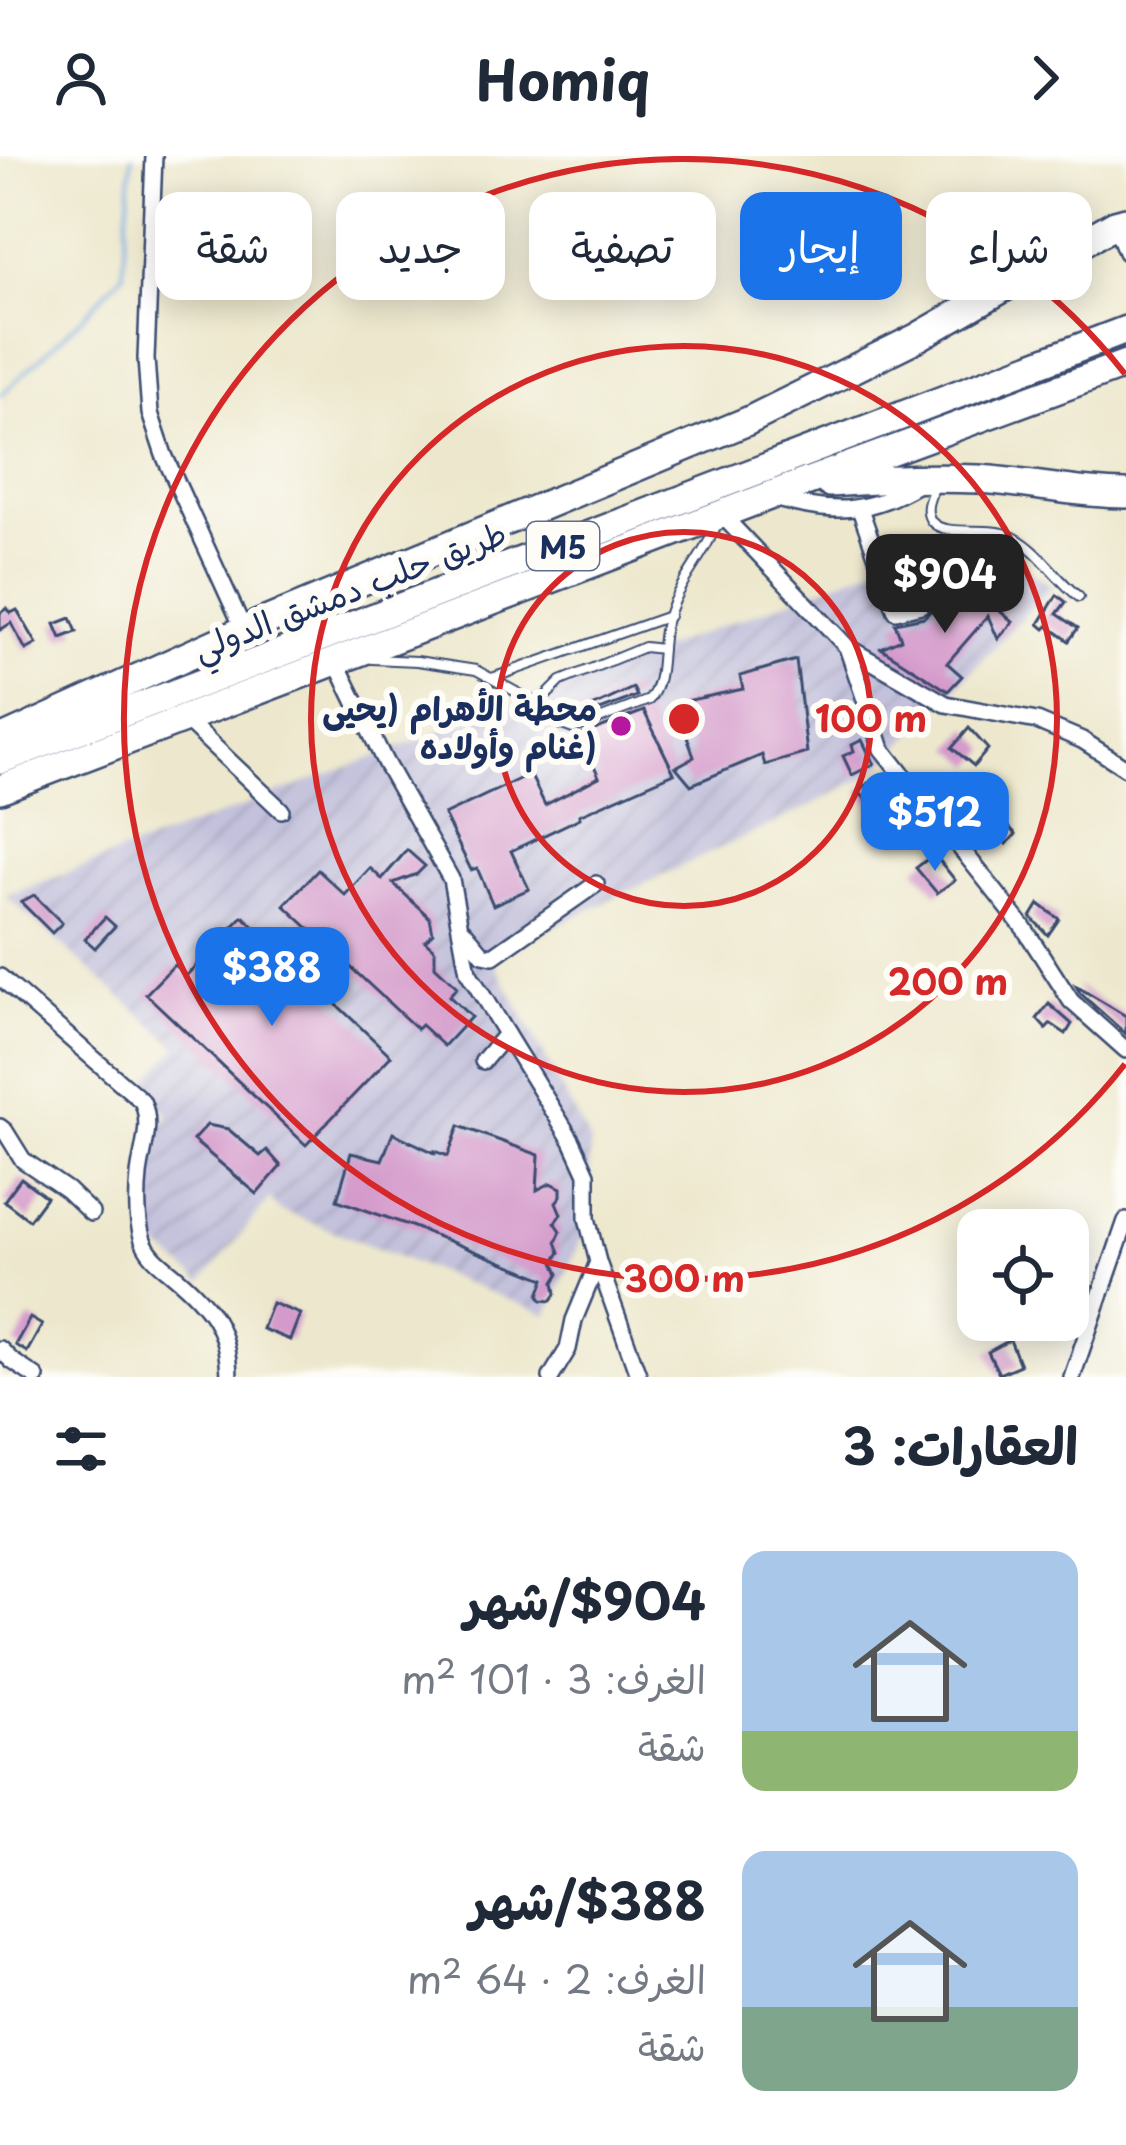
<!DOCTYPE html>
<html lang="ar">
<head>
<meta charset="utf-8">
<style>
	body { margin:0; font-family:"Playpen Sans","Playpen Sans Arabic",sans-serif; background:#f2f2f3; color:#1f2937; direction:rtl; height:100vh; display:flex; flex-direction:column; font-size:45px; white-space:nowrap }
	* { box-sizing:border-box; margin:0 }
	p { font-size:39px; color:#747a83 }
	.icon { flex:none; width:66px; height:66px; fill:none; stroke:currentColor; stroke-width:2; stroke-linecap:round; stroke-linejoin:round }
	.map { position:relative; height:1221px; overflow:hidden; direction:ltr }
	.sheet { display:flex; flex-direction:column; background:#fff; flex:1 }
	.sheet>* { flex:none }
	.guide { position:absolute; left:36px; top:36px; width:1056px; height:108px; direction:rtl; display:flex; gap:24px }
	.tools { position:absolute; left:957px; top:1053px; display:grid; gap:24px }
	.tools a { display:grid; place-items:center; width:132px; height:132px; border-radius:24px; background:#fff; box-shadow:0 6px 30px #0003; font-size:60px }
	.price { position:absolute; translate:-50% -102px; padding:0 27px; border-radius:24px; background:#1a73e8; color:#fff; font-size:39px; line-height:78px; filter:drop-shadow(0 3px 6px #0008) }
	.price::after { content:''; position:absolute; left:50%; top:72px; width:36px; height:27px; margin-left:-18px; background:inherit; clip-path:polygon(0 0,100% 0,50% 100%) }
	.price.on { background:#222; color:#fff }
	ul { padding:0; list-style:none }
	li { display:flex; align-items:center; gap:36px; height:300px; padding:0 48px }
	li span { display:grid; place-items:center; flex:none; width:336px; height:240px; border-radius:24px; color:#555 }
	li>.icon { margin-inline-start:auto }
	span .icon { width:144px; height:144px; fill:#fffc; stroke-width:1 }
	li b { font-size:51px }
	h2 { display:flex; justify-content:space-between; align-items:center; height:144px; padding:0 48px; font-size:51px }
	.tag { padding:0 42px; border-radius:24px; background:#fff; box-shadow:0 6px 30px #0003; font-size:42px; line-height:108px }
	.tag.on { background:#1a73e8; color:#fff }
	header { display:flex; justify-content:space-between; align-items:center; height:156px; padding:0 48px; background:#fff; font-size:54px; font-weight:700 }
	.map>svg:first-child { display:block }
	.industrial { fill:url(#industrial-furrows) }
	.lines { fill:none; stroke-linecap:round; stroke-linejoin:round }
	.stream { stroke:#75aae2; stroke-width:3 }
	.building { fill:#d49acb }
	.lane-casing { stroke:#3a4b6f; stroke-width:12 }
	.street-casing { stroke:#3a4b6f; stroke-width:20 }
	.highway-casing { stroke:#3a4b6f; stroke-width:32 }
	.lane { stroke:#fff; stroke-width:8 }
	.street { stroke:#fff; stroke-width:15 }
	.highway { stroke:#fff; stroke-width:27 }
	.ring { fill:none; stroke:#d62828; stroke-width:6 }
	.poi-dot { fill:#b5179e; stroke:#fdfcf7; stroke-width:4.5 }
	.labels { text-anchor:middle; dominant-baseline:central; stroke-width:12; stroke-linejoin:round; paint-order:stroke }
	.shield { fill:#fdfcf7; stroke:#5f6c8c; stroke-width:3 }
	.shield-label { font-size:30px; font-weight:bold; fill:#1b2f5e }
	.street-label { font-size:33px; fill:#1b2f5e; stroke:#fdfcf7 }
	.poi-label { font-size:33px; font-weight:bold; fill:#1b2f5e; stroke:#fdfcf7; text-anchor:end }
	.centre { fill:#d62828; stroke:#fdfcf7; stroke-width:6 }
	.ring-label { font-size:36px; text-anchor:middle; font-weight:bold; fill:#d62828; stroke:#fdfcf7; stroke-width:12; stroke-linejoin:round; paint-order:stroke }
</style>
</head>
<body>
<header><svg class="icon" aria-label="forward" viewBox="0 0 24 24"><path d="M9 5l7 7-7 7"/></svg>Homiq<svg class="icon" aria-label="person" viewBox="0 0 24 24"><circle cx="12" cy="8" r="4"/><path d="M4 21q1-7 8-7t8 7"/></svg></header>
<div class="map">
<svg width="1126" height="1221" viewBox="0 0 1126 1221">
	<defs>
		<pattern id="industrial-furrows" width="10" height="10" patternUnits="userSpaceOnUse" patternTransform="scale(3)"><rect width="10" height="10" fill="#c3c1db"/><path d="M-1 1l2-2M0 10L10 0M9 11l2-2" fill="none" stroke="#a7a6be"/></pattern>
	</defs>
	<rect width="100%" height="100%" fill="#fdfcf7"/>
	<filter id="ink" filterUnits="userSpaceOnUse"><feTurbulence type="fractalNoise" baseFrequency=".00833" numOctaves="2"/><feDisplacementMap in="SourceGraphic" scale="24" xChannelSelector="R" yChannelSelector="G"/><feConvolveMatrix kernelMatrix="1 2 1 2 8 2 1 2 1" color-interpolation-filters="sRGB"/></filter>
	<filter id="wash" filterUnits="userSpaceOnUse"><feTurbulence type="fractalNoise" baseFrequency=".004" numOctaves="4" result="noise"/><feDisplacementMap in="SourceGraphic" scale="48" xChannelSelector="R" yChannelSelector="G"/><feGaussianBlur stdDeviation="2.7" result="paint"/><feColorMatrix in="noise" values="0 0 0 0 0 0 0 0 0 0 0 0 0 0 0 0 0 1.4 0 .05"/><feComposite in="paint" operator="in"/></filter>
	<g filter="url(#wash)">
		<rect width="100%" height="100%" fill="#ede8cd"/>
		<polygon class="industrial" points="969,373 1052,430 877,615 812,649 491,800 590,986 589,1066 547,1159 277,1053 270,1042 202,1127 147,1081 145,985 169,958 139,933 178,891 6,740 806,438"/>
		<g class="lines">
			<polyline class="stream" points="0,240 76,168 123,118 132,0"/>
		</g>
		<g id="blocks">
			<g class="building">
				<polygon points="974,383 977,384 946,408 935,397"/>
				<polygon points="977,434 990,446 1004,441 995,451 1013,466 998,483 988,460 947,507 962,520 948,535 881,492 901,483 895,467 924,461 933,453 978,436"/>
				<polygon points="1057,439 1066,446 1057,458 1078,472 1069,485 1048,470 1045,473 1039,468"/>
				<polygon points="7,452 11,457 17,454 37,488 26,494 11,467 0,474 0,457"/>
				<polygon points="71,462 77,476 61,482 55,468"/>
				<polygon points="796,504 807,597 765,609 762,599 691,629 676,611 694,601 676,547 743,533 740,520"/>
				<polygon points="633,532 637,540 574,564 573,560"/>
				<polygon points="644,555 674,617 579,659 580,662 511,695 529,733 493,749 477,712 471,714 444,659 530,618 545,649 599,621 581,579"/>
				<polygon points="969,572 988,593 974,610 952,592"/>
				<polygon points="862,584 874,608 852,619 843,600 854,595 852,589"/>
				<polygon points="868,627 898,660 888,668 859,636"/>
				<polygon points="991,653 1016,678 1007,688 982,663"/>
				<polygon points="407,694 425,710 417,718 393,727 430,762 433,777 425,785 435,794 435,810 457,831 449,840 471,861 444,890 421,869 417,873 284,749 318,714 345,739 370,712 382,723"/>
				<polygon points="934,698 955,724 937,737 916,712"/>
				<polygon points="34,739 62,767 52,777 21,746"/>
				<polygon points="1039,748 1059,763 1048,779 1031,761"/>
				<polygon points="243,760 391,900 306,989 146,838 174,809 186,820"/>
				<polygon points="105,761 115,770 95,792 85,783"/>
				<polygon points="1076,830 1126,860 1126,878 1080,837"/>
				<polygon points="1049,848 1072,868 1066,878 1051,868 1046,873 1037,863"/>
				<polygon points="207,969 228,973 260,1000 267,994 281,1010 257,1038 193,984"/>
				<polygon points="459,970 539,999 537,1034 551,1027 561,1032 561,1040 556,1046 561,1058 555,1066 561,1075 556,1086 560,1096 554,1106 559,1118 554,1126 556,1138 551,1145 542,1144 539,1139 545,1123 411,1070 337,1044 351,997 382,1004 393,977 435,997 435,995 448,1000"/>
				<polygon points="21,1022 46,1041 29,1064 4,1045"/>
				<polygon points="272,1147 300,1158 290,1184 262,1173"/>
				<polygon points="30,1162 42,1169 27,1196 15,1189"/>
				<polygon points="1010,1184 1020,1209 999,1218 988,1196"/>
			</g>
		</g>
	</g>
	<g filter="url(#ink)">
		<use href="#blocks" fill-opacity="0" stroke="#3a4b6f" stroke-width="3"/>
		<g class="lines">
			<defs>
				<g id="lane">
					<path d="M 935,330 C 930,341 923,355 932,366 C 945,381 987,370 1007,378 C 1039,391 1053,421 1079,441"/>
					<path d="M 372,503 L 417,505 L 476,514 L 538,548 L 554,566 L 573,573 L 649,544 C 665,524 659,494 665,470 C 676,427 702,405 717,368"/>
					<polyline points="492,522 669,460"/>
					<polyline points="538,548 561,525 644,491 662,493"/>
				</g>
				<g id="street">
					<polyline points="154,0 146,203 150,257 164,299 244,474"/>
					<polyline points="1115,68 1126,96"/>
					<path d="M 769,341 C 829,357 863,361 918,328"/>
					<path d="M 860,353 L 896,455 L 921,449 L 933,432 L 933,425 C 920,413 902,425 888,430"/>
					<polyline points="721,358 847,491 882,593 1024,772 1071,845 1126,894"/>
					<polyline points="847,491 946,548 1037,565 1082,584 1126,612"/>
					<polyline points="335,504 385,606 451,723 468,816 572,985 587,1018 587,1062 598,1106 639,1221"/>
					<polyline points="184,562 281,654"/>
					<polyline points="464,775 483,798 493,800 596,728"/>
					<path d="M 0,821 L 142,945 C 153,969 142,993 139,1019 C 137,1040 136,1064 143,1084 C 149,1100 161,1108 173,1118 C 210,1149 228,1172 229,1221"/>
					<polyline points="483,905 506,878"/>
					<polyline points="0,971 5,975 23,1004 67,1034 91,1057"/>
					<polyline points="0,1193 12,1205 36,1221"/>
					<polyline points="551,1221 568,1193 574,1164 598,1106"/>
					<polyline points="1072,1221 1126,1065"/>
				</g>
				<g id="highway">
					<path d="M 829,327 C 879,323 928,321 978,323 C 1028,326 1075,338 1126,338"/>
					<polyline points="0,584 244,474 748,265 918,181 1115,68 1126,65"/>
					<polyline points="0,604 1126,174"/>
					<polyline points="0,633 795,330 1126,208"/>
				</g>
			</defs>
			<use href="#lane" class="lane-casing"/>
			<use href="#street" class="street-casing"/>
			<use href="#highway" class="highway-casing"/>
			<use href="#lane" class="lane"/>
			<use href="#street" class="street"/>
			<use href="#highway" class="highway"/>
		</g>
	</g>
	<g class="ring">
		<circle cx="684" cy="563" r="187"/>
		<circle cx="684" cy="563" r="373"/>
		<path d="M1125 908A560 560 0 1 1 1125 218"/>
	</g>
	<circle class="poi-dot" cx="621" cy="570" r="12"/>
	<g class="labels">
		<rect class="shield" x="527" y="366" width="72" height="48" rx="9"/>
		<g class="shield-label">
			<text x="563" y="390">M5</text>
		</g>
		<g class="street-label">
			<text transform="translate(349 433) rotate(-21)">طريق حلب دمشق الدولي</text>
		</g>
		<g class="poi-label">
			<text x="597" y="551">محطة الأهرام (يحيى<tspan x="597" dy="38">غنام وأولاده)</tspan></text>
		</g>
	</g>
	<circle cx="684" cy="563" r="18" class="centre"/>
	<g class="ring-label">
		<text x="871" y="576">100 m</text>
		<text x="948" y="839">200 m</text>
		<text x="684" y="1136">300 m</text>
	</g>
</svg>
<div class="tools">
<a><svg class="icon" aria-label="locate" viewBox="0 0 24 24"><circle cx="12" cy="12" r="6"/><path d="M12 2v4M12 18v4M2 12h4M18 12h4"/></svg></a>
</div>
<b class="price on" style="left:945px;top:480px">$904</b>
<b class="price" style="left:935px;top:718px">$512</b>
<b class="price" style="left:272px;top:873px">$388</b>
<div class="guide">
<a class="tag">شراء</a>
<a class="tag on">إيجار</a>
<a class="tag">تصفية</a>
<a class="tag">جديد</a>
<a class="tag">شقة</a>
</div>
</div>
<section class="sheet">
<h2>العقارات: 3<svg class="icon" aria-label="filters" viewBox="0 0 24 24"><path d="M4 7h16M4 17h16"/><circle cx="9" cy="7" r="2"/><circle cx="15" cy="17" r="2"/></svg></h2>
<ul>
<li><span style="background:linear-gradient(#a9c7e8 75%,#8fb573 0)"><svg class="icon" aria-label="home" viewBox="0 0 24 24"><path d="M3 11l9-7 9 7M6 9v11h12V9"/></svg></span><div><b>$904/شهر</b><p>الغرف: 3 · 101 m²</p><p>شقة</p></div></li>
<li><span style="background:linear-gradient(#a9c7e8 65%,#7fa58c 0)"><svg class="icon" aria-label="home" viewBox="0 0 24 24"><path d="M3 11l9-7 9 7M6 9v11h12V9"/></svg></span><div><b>$388/شهر</b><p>الغرف: 2 · 64 m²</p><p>شقة</p></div></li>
</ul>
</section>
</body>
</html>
